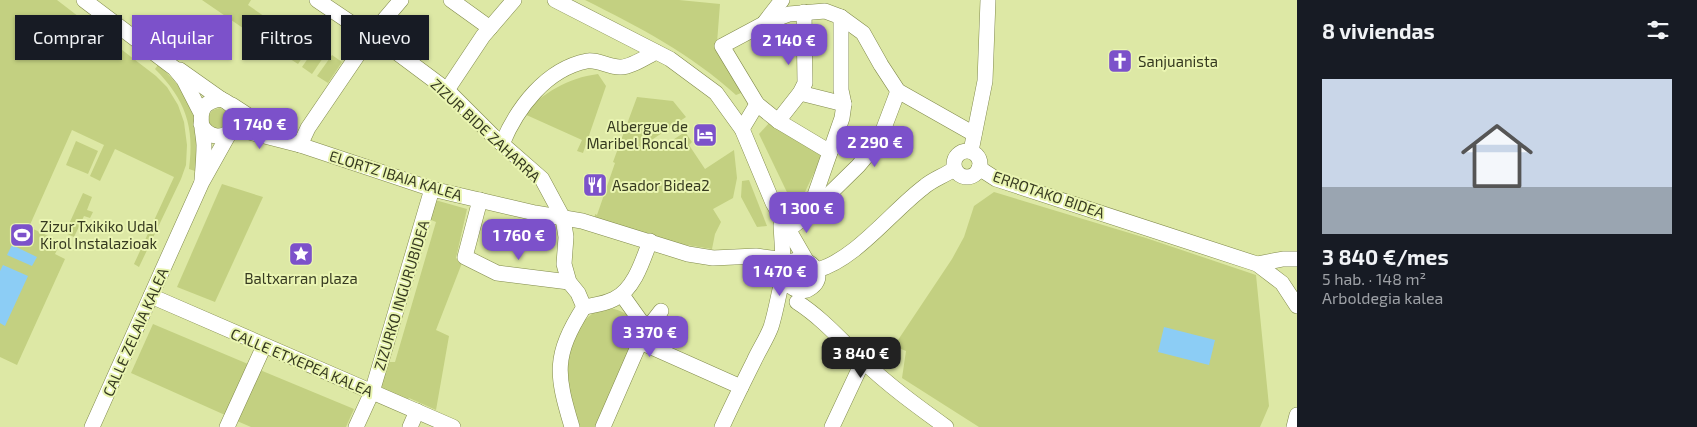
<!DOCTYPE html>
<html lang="es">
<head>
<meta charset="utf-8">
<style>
	body { margin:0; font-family:"Exo 2",sans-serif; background:#242831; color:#f1f3f6; height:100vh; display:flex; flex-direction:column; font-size:19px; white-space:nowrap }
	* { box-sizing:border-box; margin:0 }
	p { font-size:16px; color:#9ea1a6 }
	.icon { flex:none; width:28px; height:28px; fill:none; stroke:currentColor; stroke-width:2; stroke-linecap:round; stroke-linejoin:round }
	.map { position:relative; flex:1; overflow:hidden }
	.side { display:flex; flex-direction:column; background:#171b24; width:400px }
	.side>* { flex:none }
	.banner { position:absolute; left:15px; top:15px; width:475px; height:45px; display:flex; gap:10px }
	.price { position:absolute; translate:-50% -42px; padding:0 11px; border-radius:10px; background:#7c51ca; color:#fff; font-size:16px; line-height:32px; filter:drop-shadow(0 1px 2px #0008) }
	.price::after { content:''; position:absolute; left:50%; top:30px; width:15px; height:11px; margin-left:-8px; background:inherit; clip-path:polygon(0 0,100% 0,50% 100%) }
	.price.active { background:#222; color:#fff }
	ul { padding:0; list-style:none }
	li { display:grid; align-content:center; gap:10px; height:265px; padding:0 25px }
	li+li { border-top:1px solid #363941 }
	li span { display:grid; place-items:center; height:155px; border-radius:0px; color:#555 }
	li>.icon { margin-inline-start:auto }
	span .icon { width:90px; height:90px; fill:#fffc; stroke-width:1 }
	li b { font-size:21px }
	h2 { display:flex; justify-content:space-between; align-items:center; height:60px; padding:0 25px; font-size:21px }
	.tag { padding:0 18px; border-radius:0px; background:#171b24; box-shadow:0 1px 4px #0004; font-size:18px; line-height:45px }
	.tag.active { background:#7c51ca; color:#fff }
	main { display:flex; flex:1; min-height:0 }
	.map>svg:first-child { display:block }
	.green { fill:#c3d081 }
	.water { fill:#8ccdf5 }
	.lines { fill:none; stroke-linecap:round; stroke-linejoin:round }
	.minor-casing { stroke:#818a4b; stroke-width:16 }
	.minor { stroke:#fff; stroke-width:15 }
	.labels { text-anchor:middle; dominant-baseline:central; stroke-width:4; stroke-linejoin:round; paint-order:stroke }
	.poi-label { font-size:15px; fill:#363a20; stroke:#eaf5b2; text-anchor:start }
	.street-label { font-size:15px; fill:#363a20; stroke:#eaf5b2 }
</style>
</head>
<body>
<main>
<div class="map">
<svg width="1297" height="427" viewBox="0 0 1297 427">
	<rect width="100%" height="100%" fill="#dde8a5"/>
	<g class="green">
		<polygon points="0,0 57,0 156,76 167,87 178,105 184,122 187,145 186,165 181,179 139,267 134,264 174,177 115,149 100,181 90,176 104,145 72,130 29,227 61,242 55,254 65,259 17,365 0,357"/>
		<polygon points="202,0 251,0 248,5 271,21 259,39"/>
		<path d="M 585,0 L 679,0 L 720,4 L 717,43 L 742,88 L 741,93 L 736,95 C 691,54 639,27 585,0 Z"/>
		<polygon points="287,25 298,32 282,54 272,47"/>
		<polygon points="302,35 313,42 298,64 287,57"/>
		<polygon points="317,45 327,52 312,74 302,67"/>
		<polygon points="332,55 342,62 328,83 317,76"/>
		<path d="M 158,65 C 199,101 196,122 198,172 L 189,169 C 195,127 185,99 155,69 Z"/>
		<path d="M 598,74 L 606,86 L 583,153 L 577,151 L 582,140 L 522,113 C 545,93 567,78 598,74 Z"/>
		<polygon points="637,97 673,101 686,117 653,139 659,149 685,132 692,142 689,145 705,169 734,150 737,178 733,198 713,209 721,222 715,234 712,249 674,243 595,221 595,214 597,215 615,163 613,162"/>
		<polygon points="220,108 227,112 230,119 222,131 209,126 208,116 213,110"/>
		<polygon points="770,122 822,156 796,211 759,134"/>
		<polygon points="76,141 98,151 88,174 66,165"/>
		<polygon points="749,180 767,226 757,227 741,197 742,181"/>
		<polygon points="222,184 263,197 215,302 177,287"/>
		<polygon points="994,192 1146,238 1256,275 1269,406 1260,427 979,427 902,378 906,351 894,346 952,259 964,237 974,206"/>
		<polygon points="83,193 92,197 87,210 93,212 90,218 84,216 74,237 65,233"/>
		<polygon points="435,200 467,209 456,258 462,263 436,330 449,336 436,410 409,398 407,401 382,391 380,381 387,362 395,362 436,222 429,219"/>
		<path d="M 609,308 C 626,311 633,317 638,334 L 598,427 L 579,427 L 567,386 L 565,363 L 580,324 L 593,313 Z"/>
		<polygon points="153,324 248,364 225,415 131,373"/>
		<polygon points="260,370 354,409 346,427 251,427 237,421"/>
	</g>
	<g class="water">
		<polygon points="12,245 37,257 32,266 7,255"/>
		<polygon points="3,265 28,276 5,326 0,323 0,271"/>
		<polygon points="1164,327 1215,340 1209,365 1158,352"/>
	</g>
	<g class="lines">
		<defs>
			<g id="minor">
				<polyline points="84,0 174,68 184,80 201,113"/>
				<polyline points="317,0 357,27 372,34 447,90 493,136 542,179 563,218 566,237 564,264 569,282 578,293 584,307"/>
				<polyline points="451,0 490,28"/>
				<polyline points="555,0 670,59 716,93 742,129 773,203 806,260"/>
				<polyline points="765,22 782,0"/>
				<polyline points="180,70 221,99"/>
				<polyline points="447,90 483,36 514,0"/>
				<polyline points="800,93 844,104"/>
				<polyline points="232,105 275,133"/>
				<polyline points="778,121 800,93 805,83 804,12"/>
				<path d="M 201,124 C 218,156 259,116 221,99 C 192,103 203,124 204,145 C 204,156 203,168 202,180"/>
				<polyline points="742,129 757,104"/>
				<polyline points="232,130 245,131 300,145 432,189 535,213 582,221 688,254 713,258 756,256 785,260"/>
				<path d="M 502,144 C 517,108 546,69 587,61 C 598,59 610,68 621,67 C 631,67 646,57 656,52"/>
				<polyline points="300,145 308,128 372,34 401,0"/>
				<circle cx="967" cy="164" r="13"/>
				<polyline points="971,151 985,81 988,0"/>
				<polyline points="830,152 778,121 757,104 722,46 765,23 789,14 825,11 841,17 863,33 881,65 898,91 974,134"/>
				<polyline points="979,168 996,179 1257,264 1282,283 1297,306"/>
				<polyline points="480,200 465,257 497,273 569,282"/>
				<polyline points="808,215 842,118 844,104 841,90 841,17"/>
				<polyline points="788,230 812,211 858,166 879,141 898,91"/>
				<polyline points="1257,264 1283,259 1297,259"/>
				<path d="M 817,270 C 855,260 892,211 924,187 C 933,179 944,176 954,169"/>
				<polyline points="151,296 453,427"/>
				<path d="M 797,302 C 822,318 841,340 862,360 C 888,385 917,406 946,427"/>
				<path d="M 584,307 C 594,305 605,304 614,299 C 634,290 643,260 650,241"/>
				<polyline points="644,333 661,311"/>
				<polyline points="640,342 741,387"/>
				<polyline points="92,427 202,182 230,132"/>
				<polyline points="227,427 264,346"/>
				<polyline points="356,427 372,392 432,189"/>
				<polyline points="410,427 417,411"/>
				<path d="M 572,427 C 556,374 553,356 584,307"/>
				<polyline points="603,427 644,333 642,323 622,295"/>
				<path d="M 722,427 C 732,405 743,383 754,361 C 759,350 767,338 771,327 C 777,308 779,289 785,271 C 794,243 838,274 807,290 C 795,292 788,286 784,275 L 781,225"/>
				<polyline points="832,427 863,361"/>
				<polyline points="1294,427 1297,415"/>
			</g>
		</defs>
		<use href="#minor" class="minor-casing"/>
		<use href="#minor" class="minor"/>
	</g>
	<defs>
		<symbol id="church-square" viewBox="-11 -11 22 22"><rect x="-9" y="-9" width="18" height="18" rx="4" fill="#7c51ca" stroke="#eaf5b2"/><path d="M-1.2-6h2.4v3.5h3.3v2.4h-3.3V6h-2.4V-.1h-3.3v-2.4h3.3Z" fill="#fff"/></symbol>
		<symbol id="hotel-square" viewBox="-11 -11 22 22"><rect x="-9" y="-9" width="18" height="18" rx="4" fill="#7c51ca" stroke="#eaf5b2"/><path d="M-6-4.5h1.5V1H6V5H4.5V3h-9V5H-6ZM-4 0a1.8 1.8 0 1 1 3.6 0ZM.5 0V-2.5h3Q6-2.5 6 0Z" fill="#fff"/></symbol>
		<symbol id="restaurant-square" viewBox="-11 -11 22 22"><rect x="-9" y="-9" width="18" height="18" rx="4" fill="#7c51ca" stroke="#eaf5b2"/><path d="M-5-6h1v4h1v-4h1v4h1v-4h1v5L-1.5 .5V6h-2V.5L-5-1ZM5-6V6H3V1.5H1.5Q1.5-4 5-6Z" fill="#fff"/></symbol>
		<symbol id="stadium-square" viewBox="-11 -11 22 22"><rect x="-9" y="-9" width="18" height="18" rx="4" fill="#7c51ca" stroke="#eaf5b2"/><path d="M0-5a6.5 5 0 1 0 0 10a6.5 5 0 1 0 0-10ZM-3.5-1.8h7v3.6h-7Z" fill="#fff"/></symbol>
		<symbol id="sight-square" viewBox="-11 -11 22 22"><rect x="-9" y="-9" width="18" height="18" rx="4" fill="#7c51ca" stroke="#eaf5b2"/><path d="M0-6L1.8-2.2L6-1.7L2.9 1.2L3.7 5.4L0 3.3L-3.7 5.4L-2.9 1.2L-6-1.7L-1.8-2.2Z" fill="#fff"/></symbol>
	</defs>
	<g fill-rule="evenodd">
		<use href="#church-square" x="1106" y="47" width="28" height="28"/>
		<use href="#hotel-square" x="691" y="121" width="28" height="28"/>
		<use href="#restaurant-square" x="581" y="171" width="28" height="28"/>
		<use href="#stadium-square" x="8" y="221" width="28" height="28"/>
		<use href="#sight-square" x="287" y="240" width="28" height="28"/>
	</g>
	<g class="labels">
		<g class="poi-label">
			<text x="1138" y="61">Sanjuanista</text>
			<text x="688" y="126" text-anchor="end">Albergue de<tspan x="688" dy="17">Maribel Roncal</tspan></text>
			<text x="612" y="185">Asador Bidea2</text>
			<text x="40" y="226">Zizur Txikiko Udal<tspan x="40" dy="17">Kirol Instalazioak</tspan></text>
			<text x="301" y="278" text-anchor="middle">Baltxarran plaza</text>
		</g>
		<g class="street-label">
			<text transform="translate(486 130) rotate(43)">ZIZUR BIDE ZAHARRA</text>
			<text transform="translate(396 175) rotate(17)">ELORTZ IBAIA KALEA</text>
			<text transform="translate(1049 194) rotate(19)">ERROTAKO BIDEA</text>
			<text transform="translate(401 295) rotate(-73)">ZIZURKO INGURUBIDEA</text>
			<text transform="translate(135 332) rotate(-66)">CALLE ZELAIA KALEA</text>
			<text transform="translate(302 362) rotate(23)">CALLE ETXEPEA KALEA</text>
		</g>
	</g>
</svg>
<b class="price" style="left:789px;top:66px">2 140 €</b>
<b class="price" style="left:260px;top:150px">1 740 €</b>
<b class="price" style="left:875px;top:168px">2 290 €</b>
<b class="price" style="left:807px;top:234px">1 300 €</b>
<b class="price" style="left:519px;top:261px">1 760 €</b>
<b class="price" style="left:780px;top:297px">1 470 €</b>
<b class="price" style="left:650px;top:358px">3 370 €</b>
<b class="price active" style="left:861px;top:379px">3 840 €</b>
<div class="banner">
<a class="tag">Comprar</a>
<a class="tag active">Alquilar</a>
<a class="tag">Filtros</a>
<a class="tag">Nuevo</a>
</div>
</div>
<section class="side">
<h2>8 viviendas<svg class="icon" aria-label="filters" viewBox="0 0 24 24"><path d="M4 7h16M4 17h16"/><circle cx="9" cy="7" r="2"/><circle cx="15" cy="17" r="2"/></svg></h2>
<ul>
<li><span style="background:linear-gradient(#c9d6e8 70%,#9aa5b1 0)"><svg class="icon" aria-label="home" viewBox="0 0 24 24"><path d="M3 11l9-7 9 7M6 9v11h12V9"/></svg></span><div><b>3 840 €/mes</b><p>5 hab. · 148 m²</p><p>Arboldegia kalea</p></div></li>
</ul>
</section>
</main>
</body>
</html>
